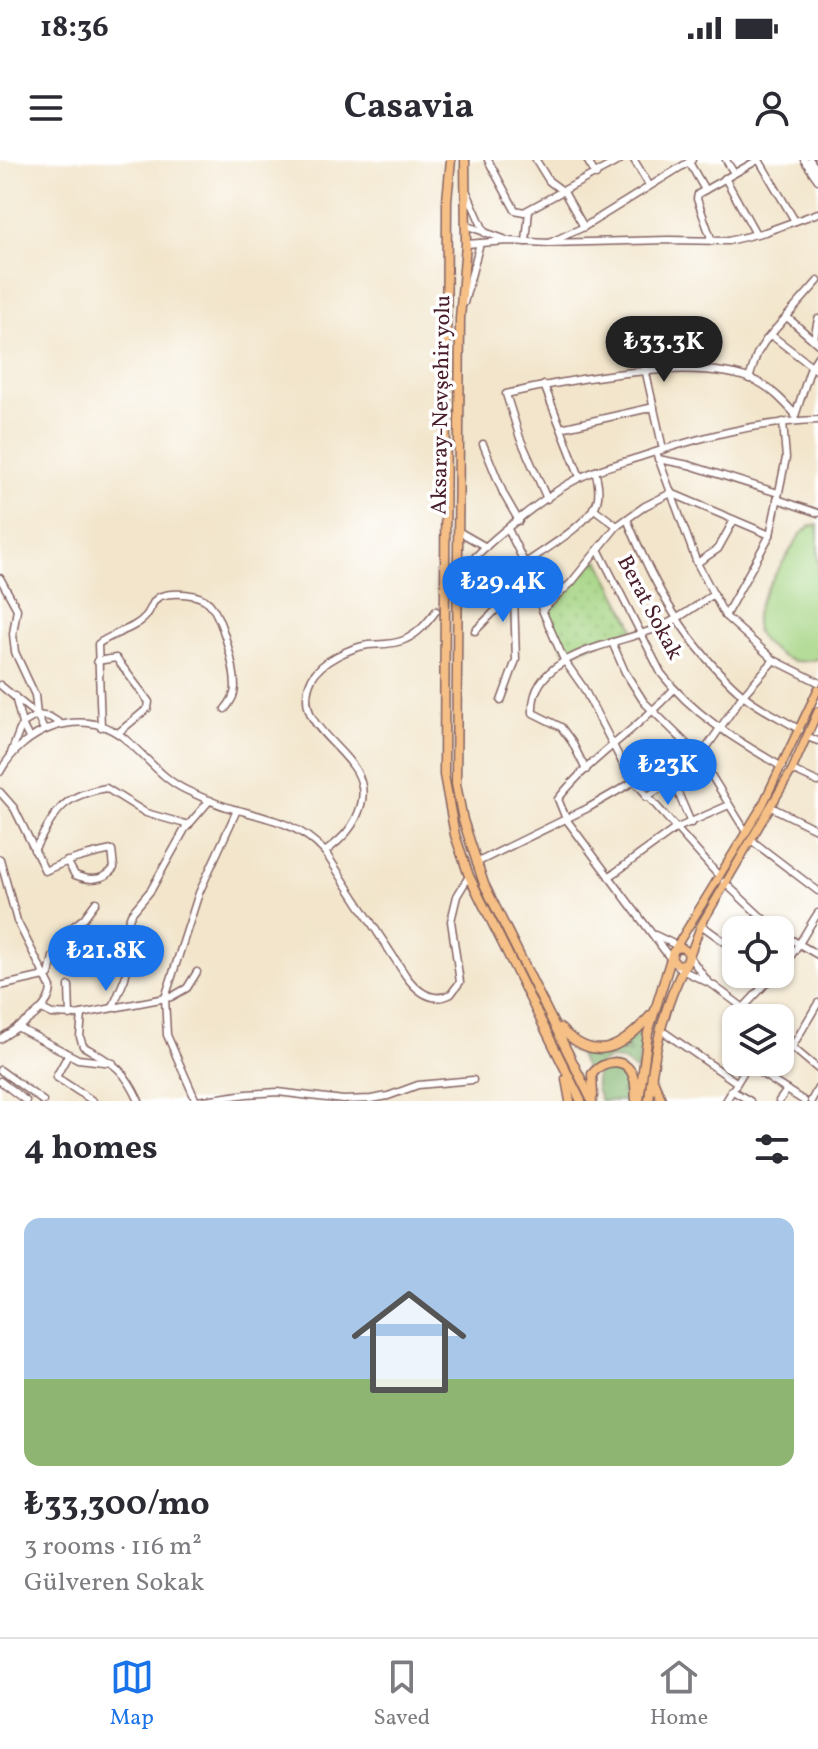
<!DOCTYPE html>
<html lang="en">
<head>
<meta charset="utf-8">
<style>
	body { margin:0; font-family:Vollkorn,serif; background:#f2f2f3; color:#2b2b33; height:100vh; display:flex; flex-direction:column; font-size:30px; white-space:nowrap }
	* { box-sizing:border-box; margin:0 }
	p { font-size:26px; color:#7c7c81 }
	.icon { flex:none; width:44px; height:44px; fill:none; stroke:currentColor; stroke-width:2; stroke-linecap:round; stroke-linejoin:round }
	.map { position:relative; height:941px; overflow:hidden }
	.sheet { display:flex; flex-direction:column; background:#fff; flex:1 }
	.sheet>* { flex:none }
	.fabs { position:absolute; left:722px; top:756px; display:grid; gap:16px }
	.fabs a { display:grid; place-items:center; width:72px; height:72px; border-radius:16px; background:#fff; box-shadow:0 2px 6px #0004; font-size:40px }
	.price { position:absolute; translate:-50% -68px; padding:0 18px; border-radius:28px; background:#1a73e8; color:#fff; font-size:26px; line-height:52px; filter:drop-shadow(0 2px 4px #0008) }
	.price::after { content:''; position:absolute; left:50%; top:48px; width:24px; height:18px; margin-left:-12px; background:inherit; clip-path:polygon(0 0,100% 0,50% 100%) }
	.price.on { background:#222; color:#fff }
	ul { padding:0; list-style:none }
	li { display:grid; align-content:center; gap:16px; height:424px; padding:0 24px }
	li+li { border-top:2px solid #e1e1e2 }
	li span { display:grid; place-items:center; height:248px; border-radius:16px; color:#555 }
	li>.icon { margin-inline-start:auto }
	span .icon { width:144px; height:144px; fill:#fffc; stroke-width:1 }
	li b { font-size:34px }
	h2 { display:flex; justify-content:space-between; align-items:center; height:96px; padding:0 24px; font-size:34px }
	.status { display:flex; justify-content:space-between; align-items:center; height:56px; padding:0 40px; background:#fff; direction:ltr }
	.status svg { height:22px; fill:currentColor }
	header { display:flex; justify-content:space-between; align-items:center; height:104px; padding:0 24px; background:#fff; font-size:36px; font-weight:700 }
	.menu { display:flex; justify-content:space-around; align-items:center; height:112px; border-top:2px solid #e1e1e2; background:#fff; font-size:22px; color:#7c7c81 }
	.menu a { display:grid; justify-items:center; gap:4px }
	.menu .on { color:#1a73e8 }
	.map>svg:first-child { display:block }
	.grass { fill:url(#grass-dots); stroke:#787a57; stroke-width:2 }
	.forest { fill:url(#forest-firs); stroke:#676a4e; stroke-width:2 }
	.pitch { fill:#a5d483; stroke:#787a57; stroke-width:2 }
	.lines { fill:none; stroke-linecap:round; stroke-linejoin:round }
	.minor-tunnel { stroke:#d0bdab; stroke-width:6; stroke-dasharray:6 3; stroke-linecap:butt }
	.minor-casing { stroke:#856463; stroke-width:9 }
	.major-casing { stroke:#856463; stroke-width:10 }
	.highway-casing { stroke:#856463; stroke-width:11 }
	.minor { stroke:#fff; stroke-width:6 }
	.major { stroke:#f5bf86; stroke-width:7 }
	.highway { stroke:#f5bf86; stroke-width:8 }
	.labels { text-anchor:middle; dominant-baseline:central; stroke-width:7; stroke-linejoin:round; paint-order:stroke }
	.street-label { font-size:22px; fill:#4a1f2b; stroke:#fff }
</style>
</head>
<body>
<div class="status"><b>18:36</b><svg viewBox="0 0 49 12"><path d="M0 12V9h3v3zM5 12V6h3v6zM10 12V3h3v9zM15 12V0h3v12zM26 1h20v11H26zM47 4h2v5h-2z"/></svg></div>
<header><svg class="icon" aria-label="menu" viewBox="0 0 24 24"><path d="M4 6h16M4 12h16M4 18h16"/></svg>Casavia<svg class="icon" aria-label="person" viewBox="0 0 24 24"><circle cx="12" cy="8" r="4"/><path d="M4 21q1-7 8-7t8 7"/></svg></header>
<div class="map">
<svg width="818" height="941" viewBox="0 0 818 941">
	<defs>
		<pattern id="grass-dots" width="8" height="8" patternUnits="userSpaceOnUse" patternTransform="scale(2)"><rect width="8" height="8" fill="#a5d483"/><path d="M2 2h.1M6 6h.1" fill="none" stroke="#90b671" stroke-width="1.8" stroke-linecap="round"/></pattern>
		<pattern id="forest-firs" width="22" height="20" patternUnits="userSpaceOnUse" patternTransform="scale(2)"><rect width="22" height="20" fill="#84b671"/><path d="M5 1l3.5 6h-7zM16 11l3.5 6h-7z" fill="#6e935d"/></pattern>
	</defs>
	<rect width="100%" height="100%" fill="#fff"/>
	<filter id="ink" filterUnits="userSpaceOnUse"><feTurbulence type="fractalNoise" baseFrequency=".0125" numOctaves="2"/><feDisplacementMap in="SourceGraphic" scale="16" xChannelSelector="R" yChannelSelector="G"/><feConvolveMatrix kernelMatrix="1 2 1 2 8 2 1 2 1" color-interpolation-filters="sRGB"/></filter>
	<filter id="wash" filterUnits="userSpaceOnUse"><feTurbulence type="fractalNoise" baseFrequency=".006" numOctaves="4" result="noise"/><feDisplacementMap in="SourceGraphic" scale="32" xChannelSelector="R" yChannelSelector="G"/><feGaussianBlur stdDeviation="1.8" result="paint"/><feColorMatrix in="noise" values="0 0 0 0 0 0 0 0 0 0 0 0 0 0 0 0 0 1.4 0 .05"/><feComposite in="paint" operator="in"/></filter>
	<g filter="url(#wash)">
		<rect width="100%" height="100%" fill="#f2e5cb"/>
		<polygon class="grass" points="599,400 633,466 633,471 568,493 563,488 549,451 592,402"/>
		<g class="forest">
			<path d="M 645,870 L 637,912 C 620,894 601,894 589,917 L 574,885 C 600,893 623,885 645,870 Z"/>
			<path d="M 611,904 C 632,912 633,920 631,941 L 601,941 C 595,930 594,923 598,911 Z"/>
		</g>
		<path class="pitch" d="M 818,365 L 818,499 C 799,504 786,502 772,489 C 763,483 756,475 755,464 C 753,443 789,394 800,375 L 810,366 Z"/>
	</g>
	<g filter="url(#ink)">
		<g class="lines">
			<polyline class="minor-tunnel" points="436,451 467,406"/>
			<defs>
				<g id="minor">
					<polyline points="488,0 515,50 524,52 620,0"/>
					<polyline points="536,0 549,21 564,32 584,67"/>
					<polyline points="587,0 596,15"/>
					<polyline points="634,0 649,25"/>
					<polyline points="726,0 734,13"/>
					<polyline points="759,0 795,61"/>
					<polyline points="804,0 818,20"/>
					<polyline points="810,0 818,11"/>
					<polyline points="689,2 705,30"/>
					<polyline points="725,18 756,74"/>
					<polyline points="467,32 485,73"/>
					<polyline points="465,65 504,79"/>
					<polyline points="712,81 697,39 698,34 758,0"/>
					<polyline points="526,82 529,50"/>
					<polyline points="549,83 668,80 728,81 765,72 818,53"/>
					<polyline points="466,84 508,81 549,83 584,67 692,0"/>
					<polyline points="464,143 480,83"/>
					<polyline points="787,157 818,184"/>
					<polyline points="639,166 646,213 663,289"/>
					<polyline points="771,175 818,211"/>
					<polyline points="814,179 818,159"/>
					<polyline points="749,219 757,194 765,181 818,121"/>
					<polyline points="544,225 580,317"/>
					<polyline points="795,256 811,207 818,196"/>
					<polyline points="561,268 654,247"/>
					<polyline points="483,284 504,335 519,361"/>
					<polyline points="656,292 697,403 725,456 774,500 818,522"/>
					<polyline points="658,299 689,305 778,333"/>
					<path d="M 547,339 L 520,278 L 506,234 C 568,220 699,194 758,222 C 772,229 784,242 795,254"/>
					<polyline points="777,339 818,353"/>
					<polyline points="593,348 617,366"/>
					<path d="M 627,359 C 654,426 686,485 742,534 C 758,548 781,558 800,570"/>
					<polyline points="508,369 536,427 542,450 564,500 583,527 628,614 718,715"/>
					<polyline points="458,371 486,387"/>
					<path d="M 599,391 L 661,513 C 693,555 738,581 782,607"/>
					<path d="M 526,403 C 544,390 590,363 597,342 C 600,332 598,321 595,311"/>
					<polyline points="697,403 718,389 734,360"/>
					<path d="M 467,406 C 489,380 549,333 579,318 C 599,308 622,303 643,296 C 701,277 757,262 818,260"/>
					<polyline points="0,418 17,449 13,474 15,492 35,535 37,555 44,570"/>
					<polyline points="542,450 571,423 617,366 645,346 671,333 770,375"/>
					<polyline points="725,456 770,375 786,298 783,262"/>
					<polyline points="475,471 501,445 536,427"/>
					<polyline points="612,482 625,512 644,542 700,597 746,672"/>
					<polyline points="97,501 116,498 149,542 148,548 118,573"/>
					<polyline points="0,525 37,555 50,557 61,564"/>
					<path d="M 674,529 C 638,569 591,597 558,639 L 566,659 L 670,798 L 682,810 L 713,825 L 757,858"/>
					<polyline points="15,536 22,564 29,578"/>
					<polyline points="501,541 516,500 514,437"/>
					<path d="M 101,567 L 98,484 C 112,473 134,470 146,456 C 152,449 152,439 161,436 C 174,432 199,433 209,443 C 222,457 235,507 235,527 C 235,535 231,542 225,549"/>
					<polyline points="807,577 818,581"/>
					<polyline points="11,593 22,564 37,555"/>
					<polyline points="664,596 680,614"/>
					<path d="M 586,610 L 572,582 L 561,567 L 533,553 C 529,494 614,485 655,469 C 677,461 695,446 714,434"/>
					<polyline points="792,610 818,622"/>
					<path d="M 0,612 C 22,571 78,546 120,575 C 143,592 160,618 186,630 C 203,638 220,646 238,650 C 272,659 301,665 325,692 L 406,816 C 417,831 432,844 451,834 L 460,822 L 451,761 L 457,736 L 469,716"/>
					<polyline points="628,614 664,596 684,582"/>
					<polyline points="673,621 691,663"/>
					<path d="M 0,632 L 14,648 L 45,711 C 67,700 88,695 112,690 L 114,708 C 104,721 89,721 75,715 L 67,701"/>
					<polyline points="646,637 673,621 700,597 743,535 774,500"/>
					<polyline points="771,647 818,670"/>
					<polyline points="751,680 818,731"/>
					<path d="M 34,690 C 56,652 60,636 106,628 L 146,653 L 189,665"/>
					<path d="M 325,692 C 342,679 355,667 361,645 C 376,591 285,574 312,518 C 321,501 350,488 368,485 C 381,484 393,485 404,480 C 418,474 427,463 436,451"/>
					<path d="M 0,699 L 17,761 L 51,828 C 50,852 17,866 0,879"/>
					<polyline points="476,703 588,648 633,622"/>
					<polyline points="609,717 675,669 729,645"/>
					<polyline points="724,722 775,770"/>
					<polyline points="701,765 736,790"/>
					<polyline points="780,773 818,795"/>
					<polyline points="655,775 682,788"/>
					<polyline points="689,796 708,822"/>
					<path d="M 780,809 C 796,793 805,772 818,753"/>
					<polyline points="0,826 49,815 53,797 66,772 84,758 96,742"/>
					<polyline points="69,826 70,856"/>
					<polyline points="113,847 125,818 134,779 128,762 131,754 151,730 185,669 210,640"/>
					<polyline points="744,847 775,814"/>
					<polyline points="42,849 52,854 76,855 171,837 187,828 197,812"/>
					<path d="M 82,854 L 80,877 L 83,886 C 114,904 123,907 139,941"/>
					<polyline points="17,867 78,899 113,903"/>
					<polyline points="661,870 736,922"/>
					<polyline points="780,877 818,909"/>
					<polyline points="792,887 818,843"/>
					<polyline points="68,895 56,917 93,941"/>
					<polyline points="748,905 804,941"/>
					<polyline points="0,910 43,941"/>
					<polyline points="0,921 26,941"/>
					<polyline points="731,930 750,941"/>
					<polyline points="196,941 167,875 165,838 199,733 237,650"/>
					<polyline points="197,941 247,934 278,932 343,940 371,939 388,936 418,925 473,920"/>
					<polyline points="726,941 749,903"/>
					<polyline points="779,941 787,930"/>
					<polyline points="811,941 818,928"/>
				</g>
				<g id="major">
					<circle cx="680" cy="796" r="8"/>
					<polyline points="673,792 762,646 818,529"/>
					<polyline points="688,800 701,765 792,610 818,551"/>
				</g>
				<g id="highway">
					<polyline points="451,0 447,40 444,615 455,675 469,716 581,941"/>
					<polyline points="465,0 466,84 460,159 456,624 463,660 484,724 592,941"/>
					<path d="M 560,868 C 596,905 622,888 651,855"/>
					<polyline points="566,919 570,941"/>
					<polyline points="653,920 662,941"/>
					<path d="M 593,936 L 592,914 C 604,899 628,896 634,919 C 636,925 635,934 636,940"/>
					<polyline points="639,941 648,873 673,792"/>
					<path d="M 649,941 C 653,892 664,843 688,800"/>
				</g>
			</defs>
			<use href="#minor" class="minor-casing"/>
			<use href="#major" class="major-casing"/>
			<use href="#highway" class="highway-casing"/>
			<use href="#minor" class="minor"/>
			<use href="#major" class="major"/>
			<use href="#highway" class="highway"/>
		</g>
	</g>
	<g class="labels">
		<g class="street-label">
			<text transform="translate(442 245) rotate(-89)">Aksaray-Nevşehir yolu</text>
			<text transform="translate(649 448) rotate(62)">Berat Sokak</text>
		</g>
	</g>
</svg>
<div class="fabs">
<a><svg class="icon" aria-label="locate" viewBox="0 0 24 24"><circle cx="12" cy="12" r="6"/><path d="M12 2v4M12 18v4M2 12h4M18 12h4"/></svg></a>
<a><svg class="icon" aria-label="layers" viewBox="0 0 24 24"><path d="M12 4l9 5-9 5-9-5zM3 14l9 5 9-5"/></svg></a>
</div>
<b class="price on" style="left:664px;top:224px">₺33.3K</b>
<b class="price" style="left:503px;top:464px">₺29.4K</b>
<b class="price" style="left:668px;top:647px">₺23K</b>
<b class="price" style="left:106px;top:833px">₺21.8K</b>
</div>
<section class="sheet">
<h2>4 homes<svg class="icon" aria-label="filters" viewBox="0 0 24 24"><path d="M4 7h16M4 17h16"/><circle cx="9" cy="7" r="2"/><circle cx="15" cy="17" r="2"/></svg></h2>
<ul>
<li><span style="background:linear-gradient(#a9c7e8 65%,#8fb573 0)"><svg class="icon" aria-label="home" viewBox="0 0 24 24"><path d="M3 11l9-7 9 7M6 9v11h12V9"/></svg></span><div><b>₺33,300/mo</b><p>3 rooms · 116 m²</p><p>Gülveren Sokak</p></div></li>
</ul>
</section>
<nav class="menu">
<a class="on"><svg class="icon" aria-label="map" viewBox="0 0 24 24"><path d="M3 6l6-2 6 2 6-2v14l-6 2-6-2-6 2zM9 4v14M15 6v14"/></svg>Map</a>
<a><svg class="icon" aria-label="saved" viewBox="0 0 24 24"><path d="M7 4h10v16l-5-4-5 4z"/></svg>Saved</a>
<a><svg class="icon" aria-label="home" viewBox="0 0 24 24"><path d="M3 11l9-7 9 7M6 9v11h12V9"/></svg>Home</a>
</nav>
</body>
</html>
